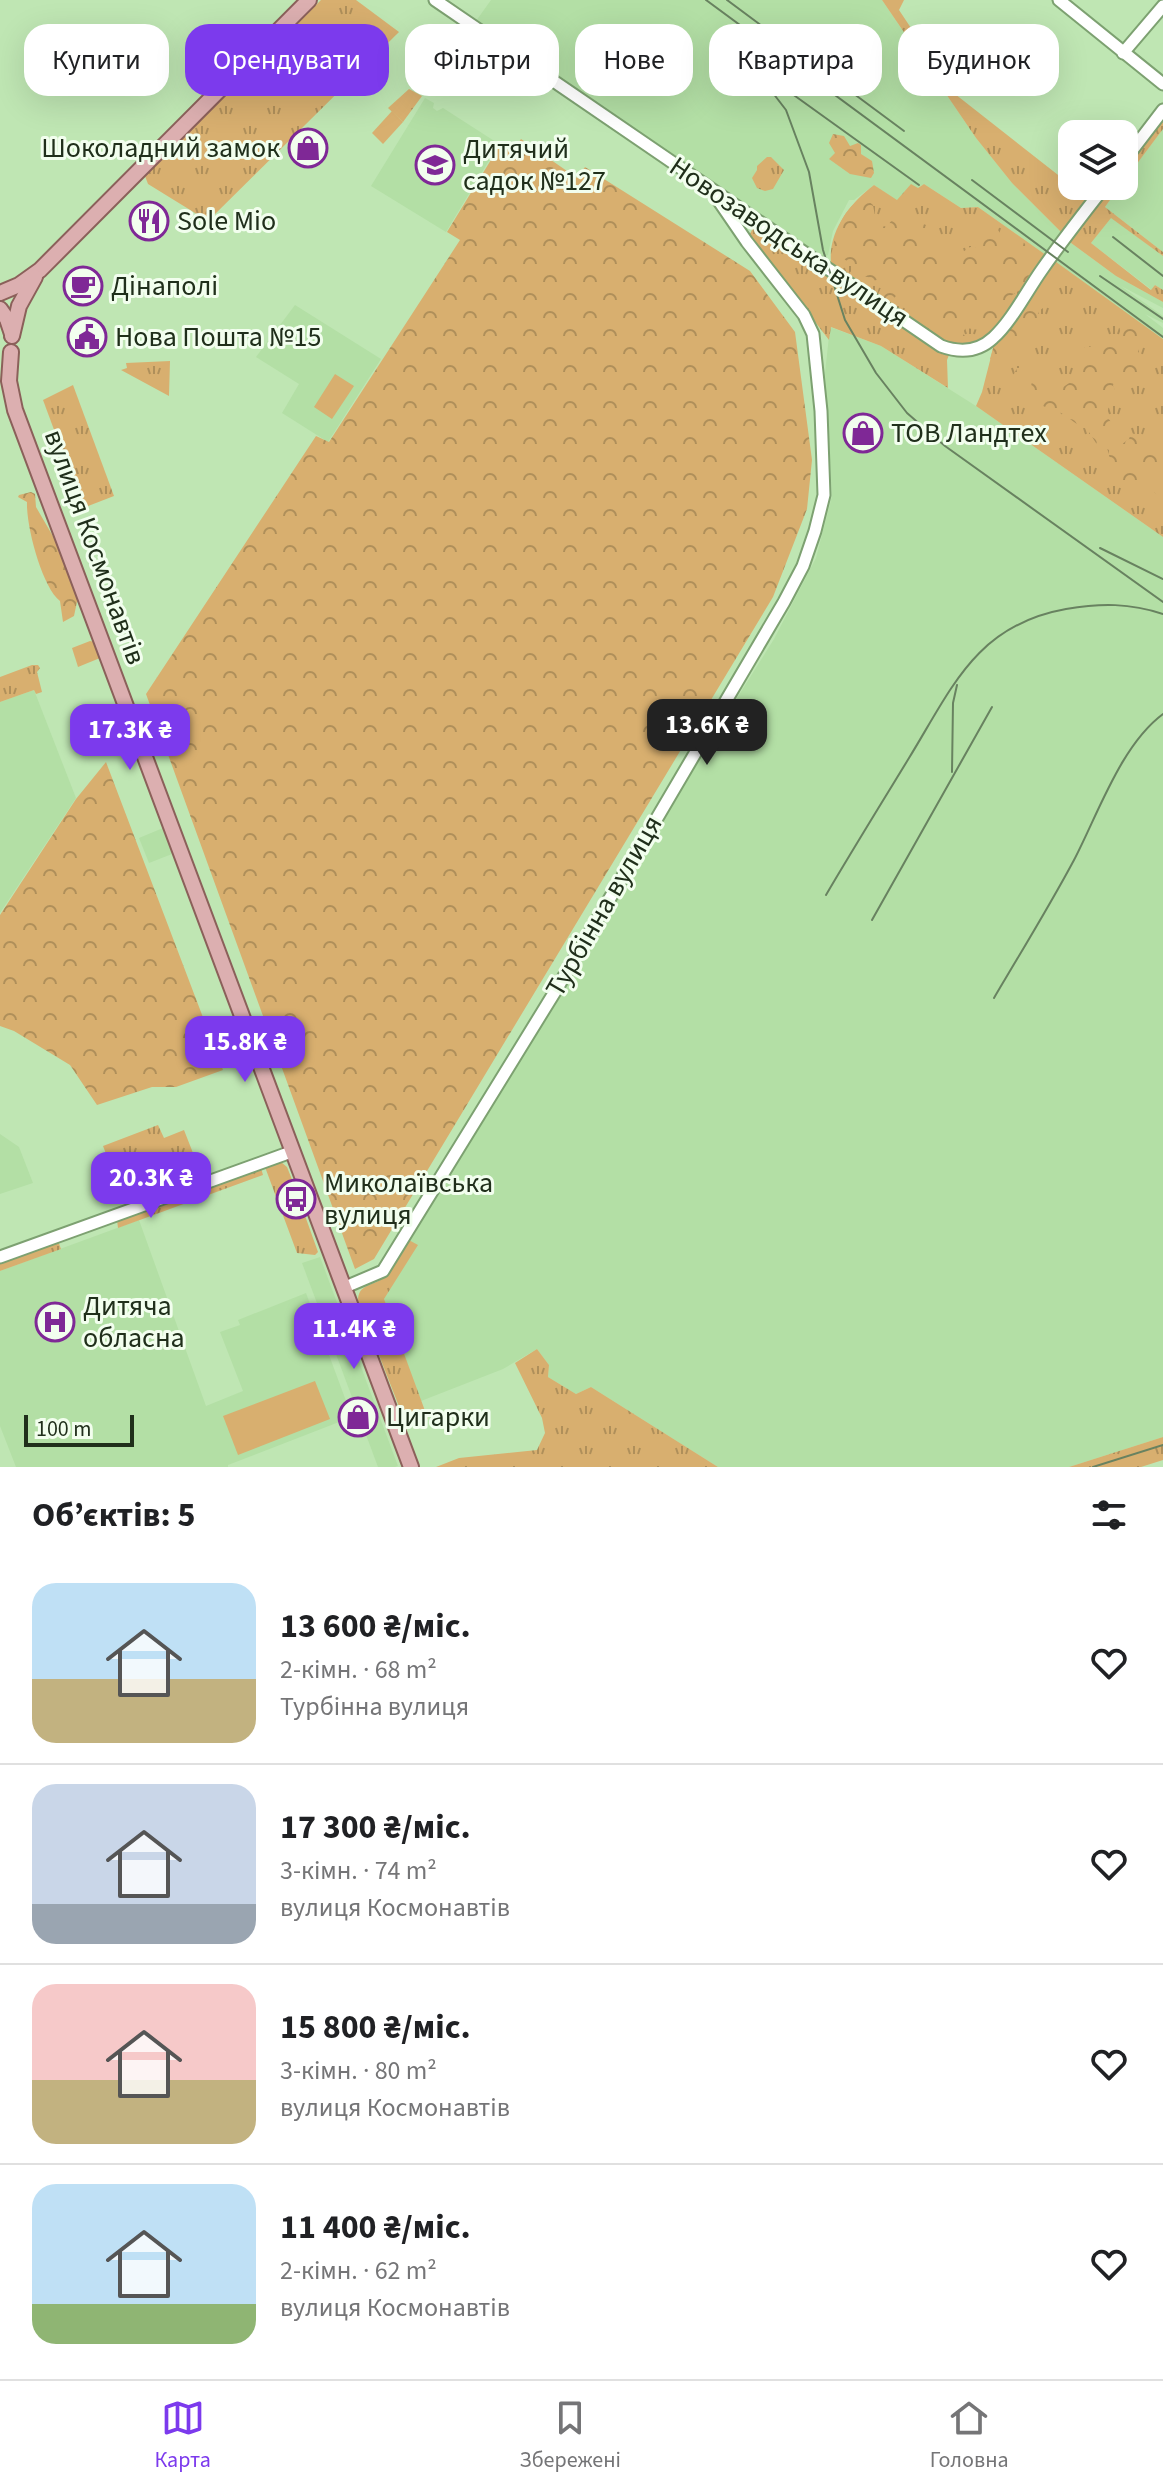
<!DOCTYPE html>
<html lang="uk">
<head>
<meta charset="utf-8">
<style>
	body { margin:0; font-family:"Source Sans 3",sans-serif; background:#f2f2f2; color:#202124; height:100vh; display:flex; flex-direction:column; font-size:30px; white-space:nowrap }
	* { box-sizing:border-box; margin:0 }
	p { font-size:26px; color:#757577 }
	.icon { flex:none; width:44px; height:44px; fill:none; stroke:currentColor; stroke-width:2; stroke-linecap:round; stroke-linejoin:round }
	.map { position:relative; height:1467px; overflow:hidden }
	.drawer { display:flex; flex-direction:column; background:#fff; flex:1 }
	.drawer>* { flex:none }
	.hud { position:absolute; left:24px; top:24px; width:1116px; height:72px; display:flex; gap:16px }
	.tools { position:absolute; left:1058px; top:120px; display:grid; gap:16px }
	.tools a { display:grid; place-items:center; width:80px; height:80px; border-radius:16px; background:#fff; box-shadow:0 8px 32px #0002; font-size:40px }
	.scale { position:absolute; left:24px; bottom:20px; width:110px; box-sizing:border-box; padding-left:8px; border:4px solid #202f1b; border-top:0; font-size:22px; line-height:28px; white-space:nowrap; color:#202f1b; -webkit-text-stroke:6px #f2feee; paint-order:stroke }
	.price { position:absolute; translate:-50% -68px; padding:0 18px; border-radius:16px; background:#7c3aed; color:#fff; font-size:26px; line-height:52px; filter:drop-shadow(0 2px 4px #0008) }
	.price::after { content:''; position:absolute; left:50%; top:48px; width:24px; height:18px; margin-left:-12px; background:inherit; clip-path:polygon(0 0,100% 0,50% 100%) }
	.price.on { background:#222; color:#fff }
	ul { padding:0; list-style:none }
	li { display:flex; align-items:center; gap:24px; height:200px; padding:0 32px }
	li+li { border-top:2px solid #e0e0e0 }
	li span { display:grid; place-items:center; flex:none; width:224px; height:160px; border-radius:24px; color:#555 }
	li>.icon { margin-inline-start:auto }
	span .icon { width:96px; height:96px; fill:#fffc; stroke-width:1 }
	li b { font-size:34px }
	h2 { display:flex; justify-content:space-between; align-items:center; height:96px; padding:0 32px; font-size:34px }
	.chip { padding:0 28px; border-radius:24px; background:#fff; box-shadow:0 8px 32px #0002; font-size:28px; line-height:72px }
	.chip.on { background:#7c3aed; color:#fff }
	.tabs { display:flex; justify-content:space-around; align-items:center; height:112px; border-top:2px solid #e0e0e0; background:#fff; font-size:22px; color:#757577 }
	.tabs a { display:grid; justify-items:center; gap:4px }
	.tabs .on { color:#7c3aed }
	.map>svg:first-child { display:block }
	.built { fill:#b3dfa5 }
	.grass { fill:url(#grass-tufts) }
	.forest { fill:url(#forest-crowns) }
	.pitch { fill:#d8af6f }
	.lines { fill:none; stroke-linecap:round; stroke-linejoin:round }
	.minor-casing { stroke:#7da171; stroke-width:15 }
	.major-casing { stroke:#8b605a; stroke-width:18 }
	.minor { stroke:#fff; stroke-width:11 }
	.major { stroke:#dcafb0; stroke-width:14 }
	.tram { stroke:#688260; stroke-width:2 }
	.rail { stroke:#688260; stroke-width:2 }
	.labels { text-anchor:middle; dominant-baseline:central; stroke-width:6; stroke-linejoin:round; paint-order:stroke }
	.poi-label { font-size:28px; fill:#202f1b; stroke:#f2feee; text-anchor:start }
	.street-label { font-size:28px; fill:#202f1b; stroke:#f2feee }
</style>
</head>
<body>
<div class="map">
<svg width="1163" height="1467" viewBox="0 0 1163 1467">
	<defs>
		<pattern id="grass-tufts" width="24" height="20" patternUnits="userSpaceOnUse" patternTransform="scale(2)"><rect width="24" height="20" fill="#d8af6f"/><path d="M3 7l-1-3M5 7V3M7 7l1-3M15 17l-1-3M17 17v-4M19 17l1-3" fill="none" stroke="#af8f5a"/></pattern>
		<pattern id="forest-crowns" width="20" height="18" patternUnits="userSpaceOnUse" patternTransform="scale(2)"><rect width="20" height="18" fill="#d8af6f"/><path d="M2 6a3 3 0 1 1 6 0M12 15a3 3 0 1 1 6 0" fill="none" stroke="#af8f5a"/></pattern>
	</defs>
	<rect width="100%" height="100%" fill="#bfe6b3"/>
	<g class="built">
		<polygon points="491,0 882,0 976,138 1012,183 1062,233 1046,255 978,207 961,208 924,184 897,201 874,185 854,200 849,200 833,231 828,255 822,258 476,21"/>
		<polygon points="425,98 434,103 433,108 437,111 443,108 499,144 446,232 371,186"/>
		<polygon points="1163,129 1163,252 1105,207 1120,186 1124,186 1124,181"/>
		<polygon points="1111,217 1163,256 1163,290 1155,285 1152,290 1091,243"/>
		<polygon points="1067,240 1116,276 1163,302 1163,308 1121,286 1163,316 1163,323 1145,314 1163,328 1163,339 1052,259"/>
		<polygon points="295,305 381,359 328,442 282,413 299,384 256,357"/>
		<polygon points="830,327 881,346 976,406 1163,537 1163,1437 1069,1467 718,1467 591,1387 576,1394 548,1377 549,1365 537,1349 503,1369 421,1401 379,1293 665,813 774,639 816,558 832,496 825,373"/>
		<polygon points="34,690 76,798 0,913 0,702"/>
		<polygon points="163,828 172,854 149,863 139,838"/>
		<polygon points="0,1134 19,1147 33,1183 0,1194"/>
		<polygon points="139,1220 206,1406 243,1391 220,1332 240,1325 238,1320 306,1293 352,1417 228,1465 228,1467 16,1467 0,1426 0,1271"/>
		<polygon points="320,1257 398,1466 395,1467 378,1467 302,1263"/>
	</g>
	<g class="grass">
		<polygon points="321,0 356,0 399,32 208,221 148,184 145,176"/>
		<polygon points="882,0 904,0 899,10 955,94 1090,200 1062,233 1012,183 976,138"/>
		<polygon points="409,89 422,96 403,122 388,108"/>
		<polygon points="1163,119 1163,129 1124,181 1124,168"/>
		<polygon points="767,157 771,157 784,170 773,189 765,191 757,188 752,178 757,170 757,166"/>
		<path d="M 911,184 L 918,188 L 924,184 L 961,208 L 978,207 L 1046,255 L 998,327 L 987,337 L 966,345 L 943,342 L 831,263 C 828,231 850,203 874,185 L 897,200 Z"/>
		<polygon points="1110,186 1120,186 1105,207 1163,252 1163,256 1111,218 1091,243 1151,290 1155,285 1163,290 1163,302 1116,276 1067,240"/>
		<polygon points="753,228 758,228 939,351 949,355 947,360 948,388 881,346 831,327 829,340 749,236"/>
		<polygon points="1052,259 1163,339 1163,537 976,406 982,392 995,341"/>
		<polygon points="170,361 169,396 121,370 127,368 126,363"/>
		<polygon points="73,385 114,496 83,508 43,400"/>
		<polygon points="90,641 95,642 100,658 78,667 72,648"/>
		<polygon points="32,665 38,665 40,668 37,672 42,692 36,694 34,690 0,702 0,677"/>
		<polygon points="158,1125 164,1138 184,1130 202,1176 126,1205 103,1146"/>
		<polygon points="281,1162 287,1167 295,1187 284,1192 291,1214 303,1210 318,1252 315,1255 297,1253 265,1167"/>
		<polygon points="261,1168 263,1175 118,1228 117,1220"/>
		<path d="M 407,1239 L 418,1245 L 384,1299 L 428,1419 L 407,1427 L 358,1301 C 358,1283 373,1287 384,1277 C 393,1269 400,1250 407,1239 Z"/>
		<polygon points="58,1241 61,1249 0,1271 0,1261"/>
		<polygon points="537,1349 549,1365 548,1377 576,1394 591,1387 718,1467 436,1467 459,1458 537,1450 545,1433 542,1418 515,1363"/>
		<polygon points="1163,1437 1163,1460 1141,1467 1069,1467"/>
	</g>
	<g class="forest">
		<polygon points="833,134 844,136 850,146 858,143 861,145 861,154 872,161 874,173 871,178 850,174 829,159 835,153 829,143"/>
		<polygon points="521,139 577,178 585,167 750,271 795,332 812,460 807,509 773,597 374,1259 355,1269 146,694 316,436 329,442 460,240 447,232 500,145 512,152"/>
		<path d="M 865,198 L 873,205 L 877,227 L 887,226 L 893,219 L 900,220 L 907,217 L 926,225 L 941,238 L 944,253 L 955,250 L 960,254 L 970,247 L 981,248 L 983,243 L 976,239 L 973,233 L 987,222 L 994,224 L 1000,233 L 1022,240 L 1031,252 L 1030,274 L 1020,290 L 1012,295 L 1006,313 L 998,323 L 986,331 L 966,328 L 962,333 L 968,339 L 967,343 L 955,345 L 943,341 L 938,333 L 940,323 L 933,320 L 926,325 C 913,320 922,305 910,299 C 906,296 901,297 896,296 L 892,300 L 884,300 L 878,294 L 882,286 L 881,279 L 872,281 L 868,277 L 852,276 L 849,273 L 854,269 L 853,265 L 844,259 L 832,259 C 832,239 843,204 865,198 Z"/>
		<polygon points="1029,295 1041,302 1046,302 1047,305 1039,311 1031,338 1019,357 1010,356 994,362 990,359 995,341"/>
		<path d="M 1123,321 L 1144,336 L 1138,352 L 1154,361 L 1156,367 L 1135,385 L 1114,380 L 1113,386 L 1115,390 L 1125,391 L 1109,403 L 1107,417 L 1112,423 L 1108,429 L 1112,434 L 1118,433 L 1116,445 L 1118,447 L 1129,439 L 1131,433 L 1148,438 L 1156,436 L 1163,440 L 1163,500 L 1154,492 L 1156,483 L 1153,478 L 1139,485 L 1131,478 L 1122,481 L 1118,479 L 1118,467 L 1109,456 L 1109,450 L 1096,443 L 1087,429 C 1076,426 1070,417 1059,412 C 1048,407 1040,407 1030,397 L 1032,379 L 1029,375 L 1013,376 L 1017,368 L 1021,368 L 1023,360 L 1058,388 L 1062,388 L 1069,383 L 1079,380 L 1081,373 L 1074,368 L 1073,362 L 1083,348 L 1093,346 L 1100,349 L 1109,343 L 1122,344 L 1117,338 L 1121,334 L 1118,322 Z"/>
		<path d="M 31,492 L 35,494 L 36,507 L 54,538 L 78,597 L 74,616 L 63,622 L 60,601 C 42,587 26,526 27,502 L 18,497 L 19,495 Z"/>
		<polygon points="106,762 223,1070 176,1087 152,1087 97,1105 70,1065 14,1031 0,1026 0,915 76,799"/>
	</g>
	<g class="pitch">
		<polygon points="392,111 403,122 383,144 372,133"/>
		<polygon points="335,374 354,386 332,419 314,407"/>
		<polygon points="315,1381 330,1419 238,1455 223,1416"/>
	</g>
	<g class="lines">
		<defs>
			<g id="minor">
				<path d="M 435,0 L 941,346 C 960,353 978,352 993,338 C 1011,322 1027,291 1041,271 C 1061,242 1083,214 1105,186"/>
				<polyline points="1059,0 1163,84"/>
				<polyline points="1123,53 1163,6"/>
				<polyline points="1124,161 1163,110"/>
				<polyline points="0,1257 291,1152"/>
				<polyline points="343,1288 383,1271 556,990 784,602 803,566 815,531 824,495 821,411 813,334 804,315 747,242 712,191"/>
			</g>
			<g id="major">
				<polyline points="0,293 19,285 40,270 309,0"/>
				<polyline points="0,309 7,319 12,334"/>
				<polyline points="12,336 19,306 35,277"/>
				<polyline points="11,352 9,381 15,410 411,1467"/>
			</g>
		</defs>
		<use href="#minor" class="minor-casing"/>
		<use href="#major" class="major-casing"/>
		<use href="#minor" class="minor"/>
		<use href="#major" class="major"/>
		<polyline class="tram" points="1093,1467 1163,1445"/>
		<g class="rail">
			<polyline points="706,0 1163,337"/>
			<polyline points="727,0 762,26"/>
			<polyline points="807,59 904,131"/>
			<polyline points="743,63 766,84 786,110 809,172 823,250 845,320 876,373 907,413 945,446 1163,602"/>
			<polyline points="777,83 919,185"/>
			<polyline points="972,180 1068,252"/>
			<polyline points="1113,237 1163,276"/>
			<polyline points="1100,276 1163,319"/>
			<polyline points="1100,548 1163,579"/>
			<polyline points="952,772 953,703 957,685"/>
			<path d="M 826,895 C 853,849 881,804 909,758 C 952,688 976,625 1066,609 C 1101,603 1130,603 1163,614"/>
			<polyline points="872,920 992,707"/>
			<path d="M 994,998 C 1021,952 1049,907 1074,860 C 1098,814 1121,745 1163,714"/>
		</g>
	</g>
	<defs>
		<symbol id="shop-ring" viewBox="-11 -11 22 22"><circle r="9.5" fill="#f2feee" stroke="#7f2896" stroke-width="1.5"/><path d="M-5-2.5h2.3a2.7 3.5 0 0 1 5.4 0H5L5.5 6h-11ZM-1.5-2.5h3a1.5 2.3 0 0 0-3 0Z" fill="#7f2896"/></symbol>
		<symbol id="school-ring" viewBox="-11 -11 22 22"><circle r="9.5" fill="#f2feee" stroke="#7f2896" stroke-width="1.5"/><path d="M0-5L7-2L0 1L-7-2ZM-4 1L0 2.5L4 1V4Q0 6-4 4Z" fill="#7f2896"/></symbol>
		<symbol id="restaurant-ring" viewBox="-11 -11 22 22"><circle r="9.5" fill="#f2feee" stroke="#7f2896" stroke-width="1.5"/><path d="M-5-6h1v4h1v-4h1v4h1v-4h1v5L-1.5 .5V6h-2V.5L-5-1ZM5-6V6H3V1.5H1.5Q1.5-4 5-6Z" fill="#7f2896"/></symbol>
		<symbol id="cafe-ring" viewBox="-11 -11 22 22"><circle r="9.5" fill="#f2feee" stroke="#7f2896" stroke-width="1.5"/><path d="M-5.5-4.5H6V0H3Q3 3.5 0 3.5H-2.5Q-5.5 3.5-5.5 0ZM3-3.2v2h1.7v-2ZM-6 4.5H4V6H-6Z" fill="#7f2896"/></symbol>
		<symbol id="civic-ring" viewBox="-11 -11 22 22"><circle r="9.5" fill="#f2feee" stroke="#7f2896" stroke-width="1.5"/><path d="M-.6-6.5H3V-4.5H.6V-3L4-1V1h2V6H-6V1h2V-1L-.6-3ZM-1.2 2.5V6h2.4V2.5Z" fill="#7f2896"/></symbol>
		<symbol id="bus-ring" viewBox="-11 -11 22 22"><circle r="9.5" fill="#f2feee" stroke="#7f2896" stroke-width="1.5"/><path d="M-5-6H5V4H4V6H2V4H-2V6H-4V4H-5ZM-3.5-4V0h7V-4ZM-3.5 1.2v1.5H-2V1.2ZM2 1.2v1.5H3.5V1.2Z" fill="#7f2896"/></symbol>
		<symbol id="hospital-ring" viewBox="-11 -11 22 22"><circle r="9.5" fill="#f2feee" stroke="#7f2896" stroke-width="1.5"/><path d="M-5-5h3v3.5h4V-5h3V5h-3V1.5h-4V5h-3Z" fill="#7f2896"/></symbol>
	</defs>
	<g fill-rule="evenodd">
		<use href="#shop-ring" x="286" y="126" width="44" height="44"/>
		<use href="#school-ring" x="413" y="143" width="44" height="44"/>
		<use href="#restaurant-ring" x="127" y="199" width="44" height="44"/>
		<use href="#cafe-ring" x="61" y="264" width="44" height="44"/>
		<use href="#civic-ring" x="65" y="315" width="44" height="44"/>
		<use href="#shop-ring" x="841" y="411" width="44" height="44"/>
		<use href="#bus-ring" x="274" y="1177" width="44" height="44"/>
		<use href="#hospital-ring" x="33" y="1300" width="44" height="44"/>
		<use href="#shop-ring" x="336" y="1395" width="44" height="44"/>
	</g>
	<g class="labels">
		<g class="poi-label">
			<text x="280" y="148" text-anchor="end">Шоколадний замок</text>
			<text x="463" y="149">Дитячий<tspan x="463" dy="32">садок №127</tspan></text>
			<text x="177" y="221">Sole Mio</text>
			<text x="111" y="286">Дінаполі</text>
			<text x="115" y="337">Нова Пошта №15</text>
			<text x="891" y="433">ТОВ Ландтех</text>
			<text x="324" y="1183">Миколаївська<tspan x="324" dy="32">вулиця</tspan></text>
			<text x="83" y="1306">Дитяча<tspan x="83" dy="32">обласна</tspan></text>
			<text x="386" y="1417">Цигарки</text>
		</g>
		<g class="street-label">
			<text transform="translate(789 242) rotate(34)">Новозаводська вулиця</text>
			<text transform="translate(95 547) rotate(70)">вулиця Космонавтів</text>
			<text transform="translate(604 906) rotate(-60)">Турбінна вулиця</text>
		</g>
	</g>
</svg>
<div class="tools">
<a><svg class="icon" aria-label="layers" viewBox="0 0 24 24"><path d="M12 4l9 5-9 5-9-5zM3 14l9 5 9-5"/></svg></a>
</div>
<div class="scale">100 m</div>
<b class="price on" style="left:707px;top:767px">13.6K ₴</b>
<b class="price" style="left:130px;top:772px">17.3K ₴</b>
<b class="price" style="left:245px;top:1084px">15.8K ₴</b>
<b class="price" style="left:151px;top:1220px">20.3K ₴</b>
<b class="price" style="left:354px;top:1371px">11.4K ₴</b>
<div class="hud">
<a class="chip">Купити</a>
<a class="chip on">Орендувати</a>
<a class="chip">Фільтри</a>
<a class="chip">Нове</a>
<a class="chip">Квартира</a>
<a class="chip">Будинок</a>
</div>
</div>
<section class="drawer">
<h2>Об’єктів: 5<svg class="icon" aria-label="filters" viewBox="0 0 24 24"><path d="M4 7h16M4 17h16"/><circle cx="9" cy="7" r="2"/><circle cx="15" cy="17" r="2"/></svg></h2>
<ul>
<li><span style="background:linear-gradient(#bfe0f5 60%,#c2b280 0)"><svg class="icon" aria-label="home" viewBox="0 0 24 24"><path d="M3 11l9-7 9 7M6 9v11h12V9"/></svg></span><div><b>13 600 ₴/міс.</b><p>2-кімн. · 68 m²</p><p>Турбінна вулиця</p></div><svg class="icon" aria-label="heart" viewBox="0 0 24 24"><path d="M12 20l-8-8c-3-5 5-10 8-4 3-6 11-1 8 4z"/></svg></li>
<li><span style="background:linear-gradient(#c9d6e8 75%,#9aa5b1 0)"><svg class="icon" aria-label="home" viewBox="0 0 24 24"><path d="M3 11l9-7 9 7M6 9v11h12V9"/></svg></span><div><b>17 300 ₴/міс.</b><p>3-кімн. · 74 m²</p><p>вулиця Космонавтів</p></div><svg class="icon" aria-label="heart" viewBox="0 0 24 24"><path d="M12 20l-8-8c-3-5 5-10 8-4 3-6 11-1 8 4z"/></svg></li>
<li><span style="background:linear-gradient(#f6c9c9 60%,#c2b280 0)"><svg class="icon" aria-label="home" viewBox="0 0 24 24"><path d="M3 11l9-7 9 7M6 9v11h12V9"/></svg></span><div><b>15 800 ₴/міс.</b><p>3-кімн. · 80 m²</p><p>вулиця Космонавтів</p></div><svg class="icon" aria-label="heart" viewBox="0 0 24 24"><path d="M12 20l-8-8c-3-5 5-10 8-4 3-6 11-1 8 4z"/></svg></li>
<li><span style="background:linear-gradient(#bfe0f5 75%,#8fb573 0)"><svg class="icon" aria-label="home" viewBox="0 0 24 24"><path d="M3 11l9-7 9 7M6 9v11h12V9"/></svg></span><div><b>11 400 ₴/міс.</b><p>2-кімн. · 62 m²</p><p>вулиця Космонавтів</p></div><svg class="icon" aria-label="heart" viewBox="0 0 24 24"><path d="M12 20l-8-8c-3-5 5-10 8-4 3-6 11-1 8 4z"/></svg></li>
</ul>
</section>
<nav class="tabs">
<a class="on"><svg class="icon" aria-label="map" viewBox="0 0 24 24"><path d="M3 6l6-2 6 2 6-2v14l-6 2-6-2-6 2zM9 4v14M15 6v14"/></svg>Карта</a>
<a><svg class="icon" aria-label="saved" viewBox="0 0 24 24"><path d="M7 4h10v16l-5-4-5 4z"/></svg>Збережені</a>
<a><svg class="icon" aria-label="home" viewBox="0 0 24 24"><path d="M3 11l9-7 9 7M6 9v11h12V9"/></svg>Головна</a>
</nav>
</body>
</html>
